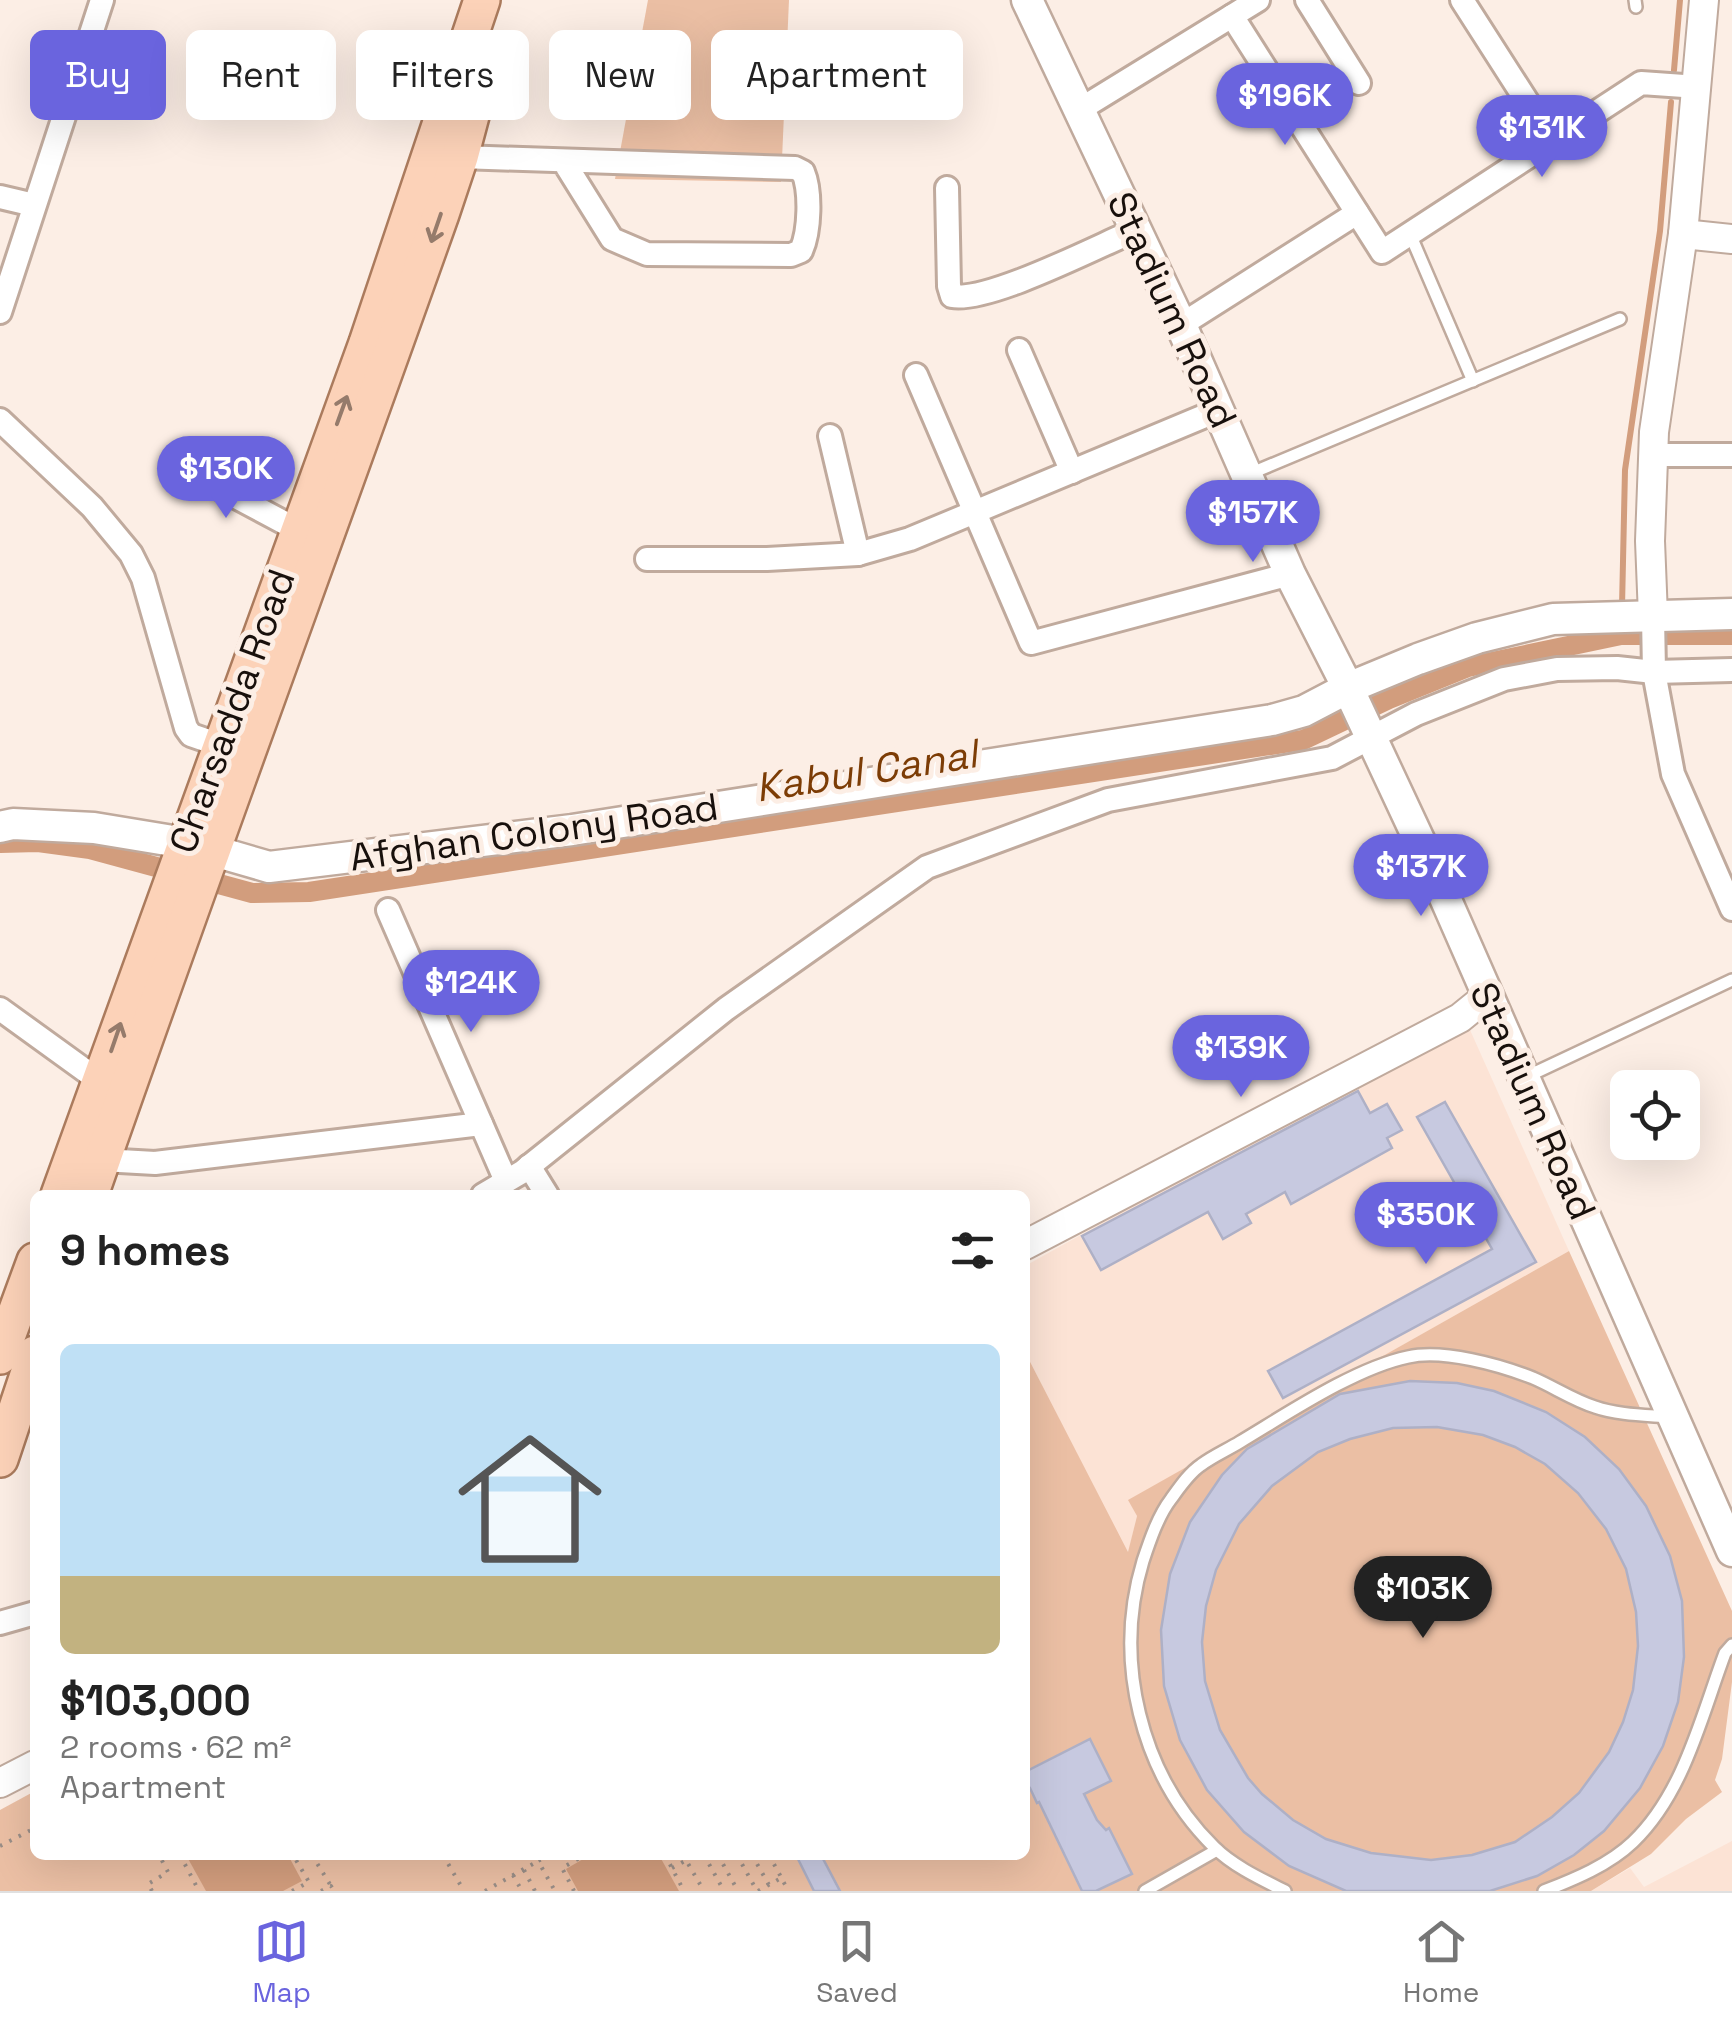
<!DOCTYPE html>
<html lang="en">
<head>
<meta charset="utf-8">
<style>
	body { margin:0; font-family:"Space Grotesk",sans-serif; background:#f6f6f6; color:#222; height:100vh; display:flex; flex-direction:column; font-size:38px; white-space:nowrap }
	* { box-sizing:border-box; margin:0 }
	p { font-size:32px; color:#767676 }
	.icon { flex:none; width:55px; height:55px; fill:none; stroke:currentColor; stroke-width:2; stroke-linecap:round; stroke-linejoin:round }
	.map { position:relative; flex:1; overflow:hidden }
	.side { position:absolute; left:30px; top:1190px; width:1000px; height:670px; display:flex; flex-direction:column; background:#fff; border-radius:15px; box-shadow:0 10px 40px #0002 }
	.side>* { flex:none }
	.banner { position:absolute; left:30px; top:30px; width:1000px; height:90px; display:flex; gap:20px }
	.tools { position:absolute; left:1610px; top:1070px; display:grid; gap:20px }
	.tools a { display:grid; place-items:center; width:90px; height:90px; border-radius:15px; background:#fff; box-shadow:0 10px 40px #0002; font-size:50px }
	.price { position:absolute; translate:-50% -85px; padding:0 22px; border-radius:35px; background:#6a64de; color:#fff; font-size:32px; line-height:65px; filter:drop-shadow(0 2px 5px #0008) }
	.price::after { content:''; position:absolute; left:50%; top:60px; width:30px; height:22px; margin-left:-15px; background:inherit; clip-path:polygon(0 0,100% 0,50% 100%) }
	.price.current { background:#222; color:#fff }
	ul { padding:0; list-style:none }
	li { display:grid; align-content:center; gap:20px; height:530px; padding:0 30px }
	li span { display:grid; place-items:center; height:310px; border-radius:15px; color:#555 }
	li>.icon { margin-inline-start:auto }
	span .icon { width:180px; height:180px; fill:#fffc; stroke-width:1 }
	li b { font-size:42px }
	h2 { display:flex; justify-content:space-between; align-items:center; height:120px; padding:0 30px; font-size:42px }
	.pill { padding:0 35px; border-radius:15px; background:#fff; box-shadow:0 10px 40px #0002; font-size:35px; line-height:90px }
	.pill.current { background:#6a64de; color:#fff }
	.dock { display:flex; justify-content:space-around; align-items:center; height:140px; border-top:2px solid #e0e0e0; background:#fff; font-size:28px; color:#767676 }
	.dock a { display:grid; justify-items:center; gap:5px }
	.dock .current { color:#6a64de }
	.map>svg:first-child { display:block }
	.built { fill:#fce3d5 }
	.green { fill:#ebbfa4 }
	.water { fill:#d29d7d }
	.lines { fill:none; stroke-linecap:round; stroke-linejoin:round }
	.stream { stroke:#d29d7d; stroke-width:6 }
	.canal { stroke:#d29d7d; stroke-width:20 }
	.building { fill:#c7c9e0; stroke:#aeb0c6; stroke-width:2.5; fill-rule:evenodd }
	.service-casing { stroke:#c0aa9d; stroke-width:16 }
	.minor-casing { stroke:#c0aa9d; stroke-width:28 }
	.tertiary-casing { stroke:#c0aa9d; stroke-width:32 }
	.secondary-casing { stroke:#c0aa9d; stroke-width:35 }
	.primary-casing { stroke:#ab7b5d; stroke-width:40 }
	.path { stroke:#9a8e87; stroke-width:4; stroke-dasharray:2.5 8; stroke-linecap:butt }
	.service { stroke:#fff; stroke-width:11 }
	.minor { stroke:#fff; stroke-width:22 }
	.tertiary { stroke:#fff; stroke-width:28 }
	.secondary { stroke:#fff; stroke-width:30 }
	.primary { stroke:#fcd2b8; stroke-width:35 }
	.oneway { stroke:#957b6b }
	.labels { text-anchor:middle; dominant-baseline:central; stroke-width:10; stroke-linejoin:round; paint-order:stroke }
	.street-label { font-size:38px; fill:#18100c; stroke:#fceee5 }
	.water-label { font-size:40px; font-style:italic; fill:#7c3c05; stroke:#fceee5 }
</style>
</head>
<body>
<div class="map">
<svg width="1732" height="1891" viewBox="0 0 1732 1891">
	<rect width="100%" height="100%" fill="#fceee5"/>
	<g class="built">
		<polygon points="1466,1021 1569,1251 1129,1500 1137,1516 1128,1554 1025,1352 1025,1266"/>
		<polygon points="1732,1841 1732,1891 1591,1891 1630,1868 1644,1887"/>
	</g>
	<g class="green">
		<polygon points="648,0 789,0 781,182 615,179"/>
		<polygon points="1569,1251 1732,1611 1732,1682 1722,1759 1715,1780 1722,1792 1686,1819 1651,1854 1591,1891 0,1891 0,1810 35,1791 35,1855 1025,1855 1025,1352 1128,1552 1137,1516 1128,1500"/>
	</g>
	<g class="water">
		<polygon points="186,1855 288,1855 302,1881 283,1891 206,1891"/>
		<polygon points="590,1855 659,1855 679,1891 578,1891 566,1869"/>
	</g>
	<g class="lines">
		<g class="stream">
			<polyline points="1674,70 1680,0"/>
			<polyline points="1622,607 1625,470 1660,231 1671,102"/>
		</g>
		<polyline class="canal" points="0,843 38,842 90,849 252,893 309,892 1303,740 1389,699 1468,667 1621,635 1732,635"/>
	</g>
	<g class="building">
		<polygon points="1358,1091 1370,1113 1387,1104 1402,1130 1387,1138 1392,1148 1291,1204 1285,1192 1246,1214 1251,1223 1223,1239 1208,1212 1101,1270 1082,1236"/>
		<polygon points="1445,1102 1536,1262 1283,1398 1268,1371 1492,1249 1417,1117"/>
		<path d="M 1410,1381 L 1457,1383 L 1494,1391 L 1546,1412 L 1585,1437 L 1619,1469 L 1646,1506 L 1670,1556 L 1682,1601 L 1684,1657 L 1678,1702 L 1663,1746 L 1640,1788 L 1604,1831 L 1574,1855 L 1537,1876 L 1490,1891 L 1346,1891 L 1289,1866 L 1244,1832 L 1207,1790 L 1180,1740 L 1164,1686 L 1161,1630 L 1170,1574 L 1190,1522 L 1222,1475 L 1247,1449 L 1340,1394 ZM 1437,1427 L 1483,1435 L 1515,1447 L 1545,1464 L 1578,1493 L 1606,1529 L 1626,1569 L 1636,1612 L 1638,1646 L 1633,1690 L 1623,1722 L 1609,1752 L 1579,1793 L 1552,1817 L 1515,1842 L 1472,1855 L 1431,1860 L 1371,1853 L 1326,1839 L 1293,1820 L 1262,1794 L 1248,1778 L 1220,1730 L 1205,1681 L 1202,1642 L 1206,1606 L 1216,1570 L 1239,1524 L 1272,1486 L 1318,1452 L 1350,1439 L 1393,1428 Z"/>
		<polygon points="1090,1739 1111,1781 1084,1794 1097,1820 1106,1830 1109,1828 1132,1874 1096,1891 1082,1891 1039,1802 1037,1803 1030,1788 1025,1790 1025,1772"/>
		<polygon points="796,1855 821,1855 840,1891 814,1891"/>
	</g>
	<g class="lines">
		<defs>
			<g id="service">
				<polyline points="1635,0 1636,7"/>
				<polyline points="1410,234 1473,381"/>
				<polyline points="1247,475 1620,319"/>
				<polyline points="1528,1076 1732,980"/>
				<polyline points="1145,1891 1217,1850"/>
				<path d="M 1285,1891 C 1261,1879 1233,1866 1214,1847 C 1140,1774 1113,1660 1143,1561 C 1150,1540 1158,1516 1171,1499 C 1179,1488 1189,1473 1201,1465 C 1213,1456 1227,1450 1240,1442 C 1287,1414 1355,1368 1408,1357 C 1443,1349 1500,1365 1533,1378 C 1554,1387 1573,1400 1595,1407 C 1618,1415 1646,1415 1670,1417"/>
				<path d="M 1544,1891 C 1575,1879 1609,1865 1633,1842 C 1684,1793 1701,1717 1725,1653 L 1732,1645"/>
			</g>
			<g id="minor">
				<polyline points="1307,0 1359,83"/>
				<polyline points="1462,0 1553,142"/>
				<polyline points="1232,16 1382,252 1641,83 1698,87"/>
				<polyline points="1079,110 1258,0"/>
				<path d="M 460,157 L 795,168 L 803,172 C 811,191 810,231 801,251 L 791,255 L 647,254 L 612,239 L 564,162"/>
				<path d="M 947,188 L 949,286 L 952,296 C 988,303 1098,246 1136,230"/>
				<polyline points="0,197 34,205"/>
				<polyline points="0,312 102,0"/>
				<polyline points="1181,325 1357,213"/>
				<polyline points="1019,350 1072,472"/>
				<polyline points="916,375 1031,643 1290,574"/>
				<polyline points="0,420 92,507 131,554 143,578 186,728 191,735 220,745"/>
				<polyline points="830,436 858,554"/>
				<polyline points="1653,455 1732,455"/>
				<polyline points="178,466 298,530"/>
				<polyline points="647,559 767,559 858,554 910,539 1219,410"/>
				<polyline points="1653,616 1654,672 1673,774 1732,909"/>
				<polyline points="388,910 506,1181"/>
				<polyline points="0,1009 101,1082"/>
				<polyline points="102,1160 155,1163 481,1124"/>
				<polyline points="529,1166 547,1195"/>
				<polyline points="483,1195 522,1172 726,1009 927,867 1108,800 1332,758 1416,714 1504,679 1557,669 1617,668 1654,672 1732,670"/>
				<polyline points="0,1623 35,1613"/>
			</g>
			<g id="tertiary">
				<polyline points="1683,234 1732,239"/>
				<polyline points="1653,616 1650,541 1654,432 1683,234 1704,0"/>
				<polyline points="1025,1245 1460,1018 1486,997"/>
				<polyline points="0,1783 35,1765"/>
			</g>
			<g id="secondary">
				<polyline points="1027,0 1181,325 1290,574 1348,688 1428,859 1732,1551"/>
				<polyline points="0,827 13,824 94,828 185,843"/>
				<polyline points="214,851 269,867 572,830 1272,720 1304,711 1348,688 1418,659 1477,638 1553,619 1732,614"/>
			</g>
			<g id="primary">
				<polyline points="59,1195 367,343 482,0"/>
				<path d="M 90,1195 C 204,867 325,541 441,214 L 460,157 L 485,63"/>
				<polyline points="0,1356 35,1261"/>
				<polyline points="0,1459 35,1354"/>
			</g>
		</defs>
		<use href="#service" class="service-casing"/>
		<use href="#minor" class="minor-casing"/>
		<use href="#tertiary" class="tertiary-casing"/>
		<use href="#secondary" class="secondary-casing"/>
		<use href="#primary" class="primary-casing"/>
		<g class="path">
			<polyline points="0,1846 35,1828"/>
			<polyline points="180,1855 199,1891"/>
			<polyline points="312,1855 331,1886"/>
			<polyline points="443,1855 464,1891"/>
			<polyline points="550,1855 538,1861 555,1891"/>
			<polyline points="665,1855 684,1891"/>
			<polyline points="683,1855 704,1891"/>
			<polyline points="704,1855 724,1891"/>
			<polyline points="718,1855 738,1891"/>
			<polyline points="737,1855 757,1891"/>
			<polyline points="752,1855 769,1885"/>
			<polyline points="769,1855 781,1877"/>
			<polyline points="672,1868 696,1855"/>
			<polyline points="524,1870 535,1891"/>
			<polyline points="513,1875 522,1891"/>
			<polyline points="152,1891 148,1884 168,1872 159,1855"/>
			<polyline points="292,1891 309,1882 293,1855"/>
			<polyline points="321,1891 331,1886 334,1891"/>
			<polyline points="485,1891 538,1861"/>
			<polyline points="574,1891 562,1868 585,1855"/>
			<polyline points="758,1891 781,1878 789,1891"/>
		</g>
		<use href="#service" class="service"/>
		<use href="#minor" class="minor"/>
		<use href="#tertiary" class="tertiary"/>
		<use href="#secondary" class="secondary"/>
		<use href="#primary" class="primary"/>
	</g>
	<defs><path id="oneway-shaft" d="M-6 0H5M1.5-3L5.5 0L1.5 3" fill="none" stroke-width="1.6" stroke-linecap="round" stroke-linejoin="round" transform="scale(2.5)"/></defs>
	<g class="oneway">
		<use href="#oneway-shaft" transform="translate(436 228) rotate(109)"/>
		<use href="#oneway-shaft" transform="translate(342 410) rotate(-70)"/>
		<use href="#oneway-shaft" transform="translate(116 1037) rotate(-71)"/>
	</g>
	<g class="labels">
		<g class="street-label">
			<text transform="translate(1172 310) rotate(65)">Stadium Road</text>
			<text transform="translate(232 711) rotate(-70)">Charsadda Road</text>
			<text transform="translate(534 832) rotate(-8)">Afghan Colony Road</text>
			<text transform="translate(1533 1101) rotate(66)">Stadium Road</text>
		</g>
		<g class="water-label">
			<text transform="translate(866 771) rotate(-9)">Kabul Canal</text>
		</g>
	</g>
</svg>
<div class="tools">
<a><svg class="icon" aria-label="locate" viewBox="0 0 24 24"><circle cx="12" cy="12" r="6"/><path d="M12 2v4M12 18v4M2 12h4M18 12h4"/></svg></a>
</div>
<b class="price" style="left:1285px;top:148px">$196K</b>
<b class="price" style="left:1542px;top:180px">$131K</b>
<b class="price" style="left:226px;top:521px">$130K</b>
<b class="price" style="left:1253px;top:565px">$157K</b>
<b class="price" style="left:1421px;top:919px">$137K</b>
<b class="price" style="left:471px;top:1035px">$124K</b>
<b class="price" style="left:1241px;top:1100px">$139K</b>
<b class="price" style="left:1426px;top:1267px">$350K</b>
<b class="price current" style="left:1423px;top:1641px">$103K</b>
<div class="banner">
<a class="pill current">Buy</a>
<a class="pill">Rent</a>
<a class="pill">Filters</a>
<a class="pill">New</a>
<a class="pill">Apartment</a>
</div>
<section class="side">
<h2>9 homes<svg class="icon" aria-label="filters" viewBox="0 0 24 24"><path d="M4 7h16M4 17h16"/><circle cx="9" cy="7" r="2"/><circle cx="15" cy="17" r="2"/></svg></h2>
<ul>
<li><span style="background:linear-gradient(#bfe0f5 75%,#c2b280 0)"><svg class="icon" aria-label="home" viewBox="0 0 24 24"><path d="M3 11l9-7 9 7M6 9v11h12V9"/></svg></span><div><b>$103,000</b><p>2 rooms · 62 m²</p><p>Apartment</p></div></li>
</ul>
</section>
</div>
<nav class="dock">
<a class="current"><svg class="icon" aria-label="map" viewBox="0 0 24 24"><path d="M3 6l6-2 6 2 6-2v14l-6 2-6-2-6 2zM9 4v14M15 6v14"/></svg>Map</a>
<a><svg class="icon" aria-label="saved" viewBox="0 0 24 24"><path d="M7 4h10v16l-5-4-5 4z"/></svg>Saved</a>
<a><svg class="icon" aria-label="home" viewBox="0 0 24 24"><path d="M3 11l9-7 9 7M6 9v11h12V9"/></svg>Home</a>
</nav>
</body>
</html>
